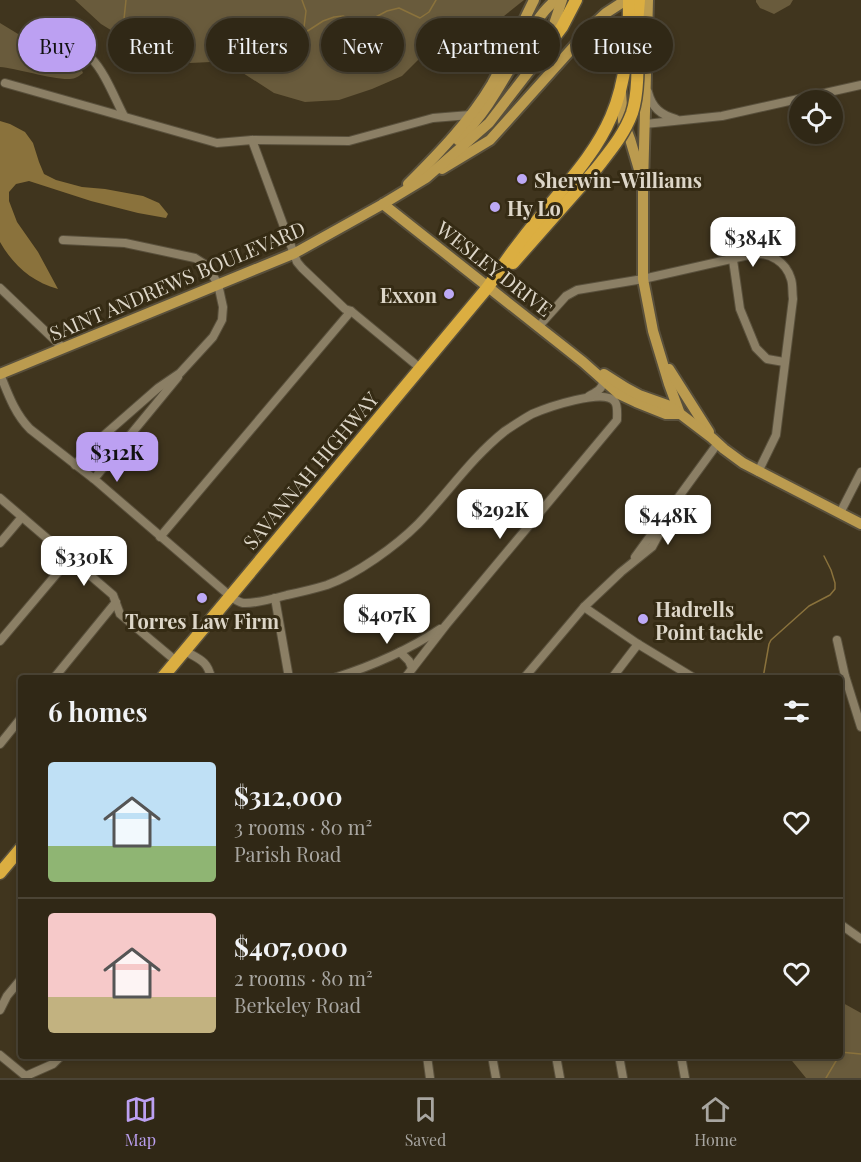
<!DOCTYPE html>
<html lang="en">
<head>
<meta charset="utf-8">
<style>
	body { margin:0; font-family:"Playfair Display",serif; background:#3c3423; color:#f1f3f6; height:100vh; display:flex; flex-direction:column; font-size:22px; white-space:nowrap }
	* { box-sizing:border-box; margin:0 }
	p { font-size:20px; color:#a8a6a1 }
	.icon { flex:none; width:33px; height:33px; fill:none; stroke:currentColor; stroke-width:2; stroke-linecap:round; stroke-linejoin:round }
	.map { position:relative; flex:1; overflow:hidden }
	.sheet { position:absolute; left:18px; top:675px; width:825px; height:384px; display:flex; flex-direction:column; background:#302816; border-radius:6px; box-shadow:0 3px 9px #0003,0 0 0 2px #4b4435 }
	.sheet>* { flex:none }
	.hud { position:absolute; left:18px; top:18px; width:825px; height:54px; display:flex; gap:12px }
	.tools { position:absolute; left:789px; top:90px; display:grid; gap:12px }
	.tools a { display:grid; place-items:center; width:54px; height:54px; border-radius:50%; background:#302816; box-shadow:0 3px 9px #0003,0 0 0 2px #4b4435; font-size:30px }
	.price { position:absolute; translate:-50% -51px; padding:0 14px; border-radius:12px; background:#fff; color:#222; font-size:20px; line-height:39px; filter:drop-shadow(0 2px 3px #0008) }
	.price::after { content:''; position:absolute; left:50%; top:36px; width:18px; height:14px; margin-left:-9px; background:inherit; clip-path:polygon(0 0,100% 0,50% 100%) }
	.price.current { background:#bca0f2; color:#111 }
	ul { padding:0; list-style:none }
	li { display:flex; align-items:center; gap:18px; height:150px; padding:0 30px }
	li+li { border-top:2px solid #4b4435 }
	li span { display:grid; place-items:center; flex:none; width:168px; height:120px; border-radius:6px; color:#555 }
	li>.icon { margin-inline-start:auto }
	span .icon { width:72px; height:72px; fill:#fffc; stroke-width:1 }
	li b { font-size:26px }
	h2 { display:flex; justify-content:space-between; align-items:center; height:72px; padding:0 30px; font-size:26px }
	.tag { padding:0 21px; border-radius:27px; background:#302816; box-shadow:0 3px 9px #0003,0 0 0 2px #4b4435; font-size:21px; line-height:54px }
	.tag.current { background:#bca0f2; color:#111 }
	.menu { display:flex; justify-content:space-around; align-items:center; height:84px; border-top:2px solid #4b4435; background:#302816; font-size:16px; color:#a8a6a1 }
	.menu a { display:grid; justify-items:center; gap:3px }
	.menu .current { color:#bca0f2 }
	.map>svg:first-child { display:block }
	.green { fill:#695b3c }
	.water { fill:#8a723c }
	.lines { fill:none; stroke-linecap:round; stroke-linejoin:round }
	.stream { stroke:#8a723c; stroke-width:1.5 }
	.minor-casing { stroke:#59503c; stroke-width:10 }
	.major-casing { stroke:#59503c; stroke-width:14 }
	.highway-casing { stroke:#59503c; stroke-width:15 }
	.minor { stroke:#8b7f65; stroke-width:8 }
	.major { stroke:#bb9b4f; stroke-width:10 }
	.highway { stroke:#dbae41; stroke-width:12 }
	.highway-bridge-casing { stroke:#59503c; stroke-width:15; stroke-linecap:butt }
	.highway-bridge { stroke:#dbae41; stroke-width:12 }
	.poi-dot { fill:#bda9f5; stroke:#352b14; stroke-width:2 }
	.labels { text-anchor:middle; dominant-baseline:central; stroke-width:6; stroke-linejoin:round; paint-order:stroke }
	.poi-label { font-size:20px; font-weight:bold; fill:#ddd6c8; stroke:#352b14; text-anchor:start }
	.street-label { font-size:20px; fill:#ddd6c8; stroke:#352b14 }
</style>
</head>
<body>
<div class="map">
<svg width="861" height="1078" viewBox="0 0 861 1078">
	<rect width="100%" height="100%" fill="#40351e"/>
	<g class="green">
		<polygon points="75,0 524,0 504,16 458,27 428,50 402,76 372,89 339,100 305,102 274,93 229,64 211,62 190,63 157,52 127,40 101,24"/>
		<polygon points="756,0 793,0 790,5 774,14 760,8 756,2"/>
		<path d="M 0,23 L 23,37 L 78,61 L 83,73 C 80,75 78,77 75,78 C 63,83 17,68 0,67 Z"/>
		<polygon points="840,997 843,1003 861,1013 861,1078 806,1078 788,1056 840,1056"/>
	</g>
	<path class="water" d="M 0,121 L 10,124 L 25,132 L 33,143 L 39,162 L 44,174 L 56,180 L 82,187 L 105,189 L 143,196 L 159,203 L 168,214 L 166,218 L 138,213 L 91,201 L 29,181 L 16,184 L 9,192 L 9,201 L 17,222 L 38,252 L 58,289 C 32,282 13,265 0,242 Z"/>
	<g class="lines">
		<g class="stream">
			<polyline points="126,0 124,19 126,22"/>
			<polyline points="302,0 306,11 304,27 306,32 323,21 334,17 343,16 358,23 370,20 387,11 399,8 420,18 429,12 436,0"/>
			<polyline points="763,678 769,644 771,640 809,606 830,595 835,589 835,583 831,570 824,556"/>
			<polyline points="840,1034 840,1051"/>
			<polyline points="840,1052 861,1054"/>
			<polyline points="823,1056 831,1056"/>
			<polyline points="826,1078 839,1056"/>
		</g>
		<defs>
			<g id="minor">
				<path d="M 35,32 C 53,39 77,44 91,58 C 105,72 115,99 124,116"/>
				<polyline points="5,83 217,143 252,140 349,141 433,118 470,115"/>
				<path d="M 648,92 C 652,108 661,115 676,119"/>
				<polyline points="645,124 722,116 861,85"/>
				<polyline points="252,140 297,262 302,268 345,309 351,311 420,368"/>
				<polyline points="63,240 125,243 195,258 206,265 218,284 223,307 222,320 213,337 180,373 158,388 94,444 75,465"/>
				<polyline points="733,260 740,309 756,348 767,359 784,362"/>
				<polyline points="0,288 63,348"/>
				<path d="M 539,326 L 566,296 L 577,290 L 643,279 L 753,254 C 770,252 786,262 791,279 C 793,285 792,292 793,299 L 776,435 L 758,472"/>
				<path d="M 0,374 C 8,394 15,414 30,429 L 94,479 L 230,596 C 234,599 238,602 243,603 C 254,604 276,598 287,595 C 301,592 314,589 327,585 C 357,574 396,546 418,524 C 448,493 471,458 505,431 C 514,425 523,419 532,414 C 546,408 605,387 615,402 C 618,406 617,414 617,420 L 446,625 L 405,678"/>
				<path d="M 589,396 C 596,392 603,389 603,381"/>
				<polyline points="94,479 178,377"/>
				<polyline points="0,498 113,595 120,614 176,661"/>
				<polyline points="840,513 861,472"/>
				<polyline points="160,537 351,311"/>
				<polyline points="0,543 22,517"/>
				<polyline points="635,557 718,443"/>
				<polyline points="275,598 289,678"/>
				<polyline points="584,607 638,644 694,678"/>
				<polyline points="837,640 845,676 861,727"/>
				<polyline points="0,641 70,558"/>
				<path d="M 185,651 C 199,659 208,661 211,678"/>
				<polyline points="400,652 409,661 412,668"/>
				<polyline points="54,678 116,602"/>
				<path d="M 334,678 C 372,666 407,651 440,629"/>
				<polyline points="524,678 584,607 621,572 652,547 665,523 667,513"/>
				<polyline points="612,678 638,644"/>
				<polyline points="0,744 21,718"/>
				<polyline points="840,924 861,939"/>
				<polyline points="0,1010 7,996 21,979"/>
				<polyline points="0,1055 28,1078"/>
				<polyline points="427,1056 430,1078"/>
				<polyline points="492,1056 496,1078"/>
				<polyline points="556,1056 560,1078"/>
				<polyline points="619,1056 623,1078"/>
				<polyline points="681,1056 685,1078"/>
				<polyline points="26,1076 53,1064 61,1056"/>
			</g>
			<g id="major">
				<polyline points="648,0 643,185 643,279 653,331 669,384 680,414"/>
				<polyline points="621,92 623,121 630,139 640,173"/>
				<path d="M 458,140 C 485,115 501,84 519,53 C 529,34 539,13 556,0"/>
				<polyline points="442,169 490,140 594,24 606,13 626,0"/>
				<path d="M 408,184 C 439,153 470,121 492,84 C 507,57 520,28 534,0"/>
				<polyline points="383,204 583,362 619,394 636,402 666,414 680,414"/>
				<polyline points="669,369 709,432"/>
				<polyline points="0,374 295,253 383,204 426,178 489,123 533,66 554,24 562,0"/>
				<polyline points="604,374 626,388 639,395 670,406 712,438 724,449 743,463 861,524"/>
			</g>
			<g id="highway">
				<polyline points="637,24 639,0"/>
				<polyline points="533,66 562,27 576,0"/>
				<polyline points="513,263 596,169"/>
				<path d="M 162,678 L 488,287 C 505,261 523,237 543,213 C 568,182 595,154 611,117 C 627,80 629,39 629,0"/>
				<polyline points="0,873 21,848"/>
			</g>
		</defs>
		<use href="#minor" class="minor-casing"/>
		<use href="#major" class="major-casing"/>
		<use href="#highway" class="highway-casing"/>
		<use href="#minor" class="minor"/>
		<use href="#major" class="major"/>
		<use href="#highway" class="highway"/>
		<defs>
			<path id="highway-bridge" d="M 596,169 C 610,151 624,135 632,113 C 640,89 637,51 637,24"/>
		</defs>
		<use href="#highway-bridge" class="highway-bridge-casing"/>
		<use href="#highway-bridge" class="highway-bridge"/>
	</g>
	<g class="poi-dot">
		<circle cx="522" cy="179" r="6"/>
		<circle cx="495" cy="207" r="6"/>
		<circle cx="449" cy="294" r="6"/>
		<circle cx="202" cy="598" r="6"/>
		<circle cx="643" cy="619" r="6"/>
	</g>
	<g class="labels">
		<g class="poi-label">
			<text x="534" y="179">Sherwin-Williams</text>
			<text x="507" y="207">Hy Lo</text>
			<text x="437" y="294" text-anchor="end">Exxon</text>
			<text x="655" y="608">Hadrells<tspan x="655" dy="23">Point tackle</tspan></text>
			<text x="202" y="620" text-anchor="middle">Torres Law Firm</text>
		</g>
		<g class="street-label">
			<text transform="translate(495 268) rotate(38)">WESLEY DRIVE</text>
			<text transform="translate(177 280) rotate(-23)">SAINT ANDREWS BOULEVARD</text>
			<text transform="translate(310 470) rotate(-50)">SAVANNAH HIGHWAY</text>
		</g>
	</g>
</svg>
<div class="tools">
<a><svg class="icon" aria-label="locate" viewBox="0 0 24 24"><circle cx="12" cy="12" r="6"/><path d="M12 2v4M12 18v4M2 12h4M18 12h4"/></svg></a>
</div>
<b class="price" style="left:753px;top:268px">$384K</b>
<b class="price current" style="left:117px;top:483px">$312K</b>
<b class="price" style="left:500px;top:540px">$292K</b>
<b class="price" style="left:668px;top:546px">$448K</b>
<b class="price" style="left:84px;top:587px">$330K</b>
<b class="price" style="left:387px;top:645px">$407K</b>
<div class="hud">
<a class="tag current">Buy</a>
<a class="tag">Rent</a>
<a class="tag">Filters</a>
<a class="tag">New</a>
<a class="tag">Apartment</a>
<a class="tag">House</a>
</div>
<section class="sheet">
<h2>6 homes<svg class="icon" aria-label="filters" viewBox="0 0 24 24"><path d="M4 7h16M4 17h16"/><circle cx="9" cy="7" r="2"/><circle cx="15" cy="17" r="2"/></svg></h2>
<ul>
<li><span style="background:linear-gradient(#bfe0f5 70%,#8fb573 0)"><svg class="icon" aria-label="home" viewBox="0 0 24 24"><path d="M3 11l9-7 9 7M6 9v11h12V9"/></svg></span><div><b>$312,000</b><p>3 rooms · 80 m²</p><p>Parish Road</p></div><svg class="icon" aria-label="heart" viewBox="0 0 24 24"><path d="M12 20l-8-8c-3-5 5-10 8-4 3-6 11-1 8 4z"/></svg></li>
<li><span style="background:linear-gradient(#f6c9c9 70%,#c2b280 0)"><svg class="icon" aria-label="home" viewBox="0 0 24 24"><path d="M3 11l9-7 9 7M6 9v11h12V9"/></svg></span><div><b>$407,000</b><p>2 rooms · 80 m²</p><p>Berkeley Road</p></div><svg class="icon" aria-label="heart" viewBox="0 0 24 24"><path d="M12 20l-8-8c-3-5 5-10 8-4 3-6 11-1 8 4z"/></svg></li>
</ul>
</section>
</div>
<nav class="menu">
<a class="current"><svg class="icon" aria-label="map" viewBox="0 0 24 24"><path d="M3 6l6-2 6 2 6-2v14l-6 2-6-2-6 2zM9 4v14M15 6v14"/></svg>Map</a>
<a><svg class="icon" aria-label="saved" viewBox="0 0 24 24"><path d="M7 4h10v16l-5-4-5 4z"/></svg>Saved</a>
<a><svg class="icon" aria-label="home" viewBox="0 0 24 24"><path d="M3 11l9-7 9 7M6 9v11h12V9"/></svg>Home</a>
</nav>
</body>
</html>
